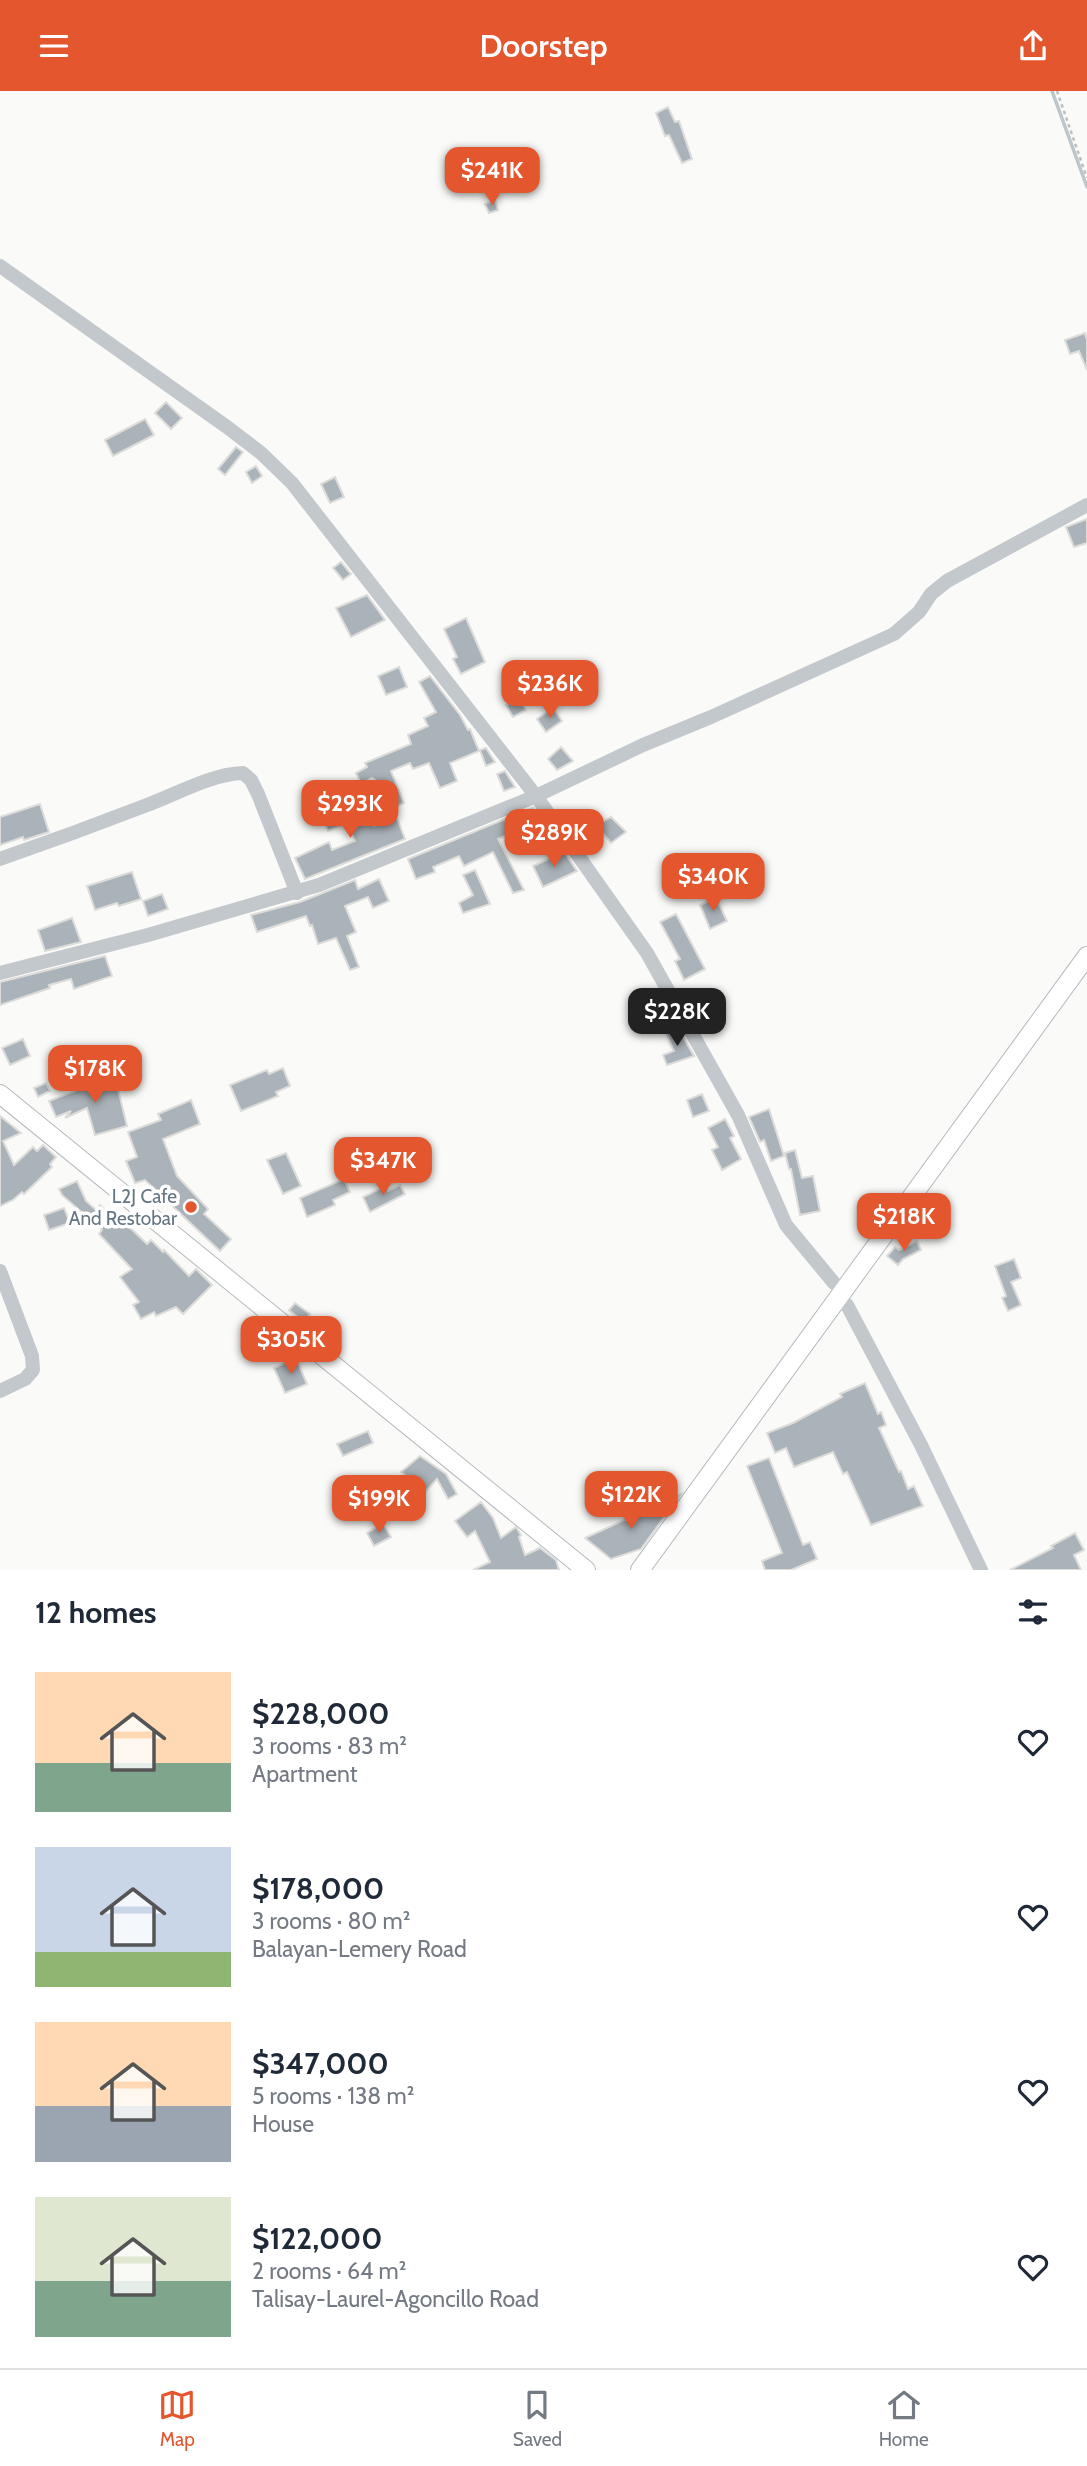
<!DOCTYPE html>
<html lang="en">
<head>
<meta charset="utf-8">
<style>
	body { margin:0; font-family:Cabin,sans-serif; background:#f2f2f3; color:#1f2937; height:100vh; display:flex; flex-direction:column; font-size:26px; white-space:nowrap }
	* { box-sizing:border-box; margin:0 }
	p { font-size:23px; color:#747a83 }
	.icon { flex:none; width:38px; height:38px; fill:none; stroke:currentColor; stroke-width:2; stroke-linecap:round; stroke-linejoin:round }
	.map { position:relative; height:1479px; overflow:hidden }
	.side { display:flex; flex-direction:column; background:#fff; flex:1 }
	.side>* { flex:none }
	.price { position:absolute; translate:-50% -60px; padding:0 16px; border-radius:14px; background:#e4572e; color:#fff; font-size:23px; line-height:46px; filter:drop-shadow(0 2px 4px #0008) }
	.price::after { content:''; position:absolute; left:50%; top:42px; width:21px; height:16px; margin-left:-10px; background:inherit; clip-path:polygon(0 0,100% 0,50% 100%) }
	.price.current { background:#222; color:#fff }
	ul { padding:0; list-style:none }
	li { display:flex; align-items:center; gap:21px; height:175px; padding:0 35px }
	li span { display:grid; place-items:center; flex:none; width:196px; height:140px; border-radius:0px; color:#555 }
	li>.icon { margin-inline-start:auto }
	span .icon { width:84px; height:84px; fill:#fffc; stroke-width:1 }
	li b { font-size:30px }
	h2 { display:flex; justify-content:space-between; align-items:center; height:84px; padding:0 35px; font-size:30px }
	header { display:flex; justify-content:space-between; align-items:center; height:91px; padding:0 35px; background:#e4572e; color:#fff; font-size:32px; font-weight:600 }
	.menu { display:flex; justify-content:space-around; align-items:center; height:98px; border-top:2px solid #e0e1e3; background:#fff; font-size:19px; color:#747a83 }
	.menu a { display:grid; justify-items:center; gap:4px }
	.menu .current { color:#e4572e }
	.map>svg:first-child { display:block }
	.lines { fill:none; stroke-linecap:round; stroke-linejoin:round }
	.stream { stroke:#bbc7cb; stroke-width:3.5 }
	.building { fill:#aab3b9; stroke:#dcdcda; stroke-width:2 }
	.major-casing { stroke:#b5babe; stroke-width:20 }
	.path { stroke:#bbbfc2; stroke-width:2.5; stroke-dasharray:3.5 3.5; stroke-linecap:butt }
	.minor { stroke:#c3c8cc; stroke-width:14 }
	.major { stroke:#fff; stroke-width:18 }
	.poi-dot { fill:#e4572e; stroke:#fff; stroke-width:2.5 }
	.labels { text-anchor:middle; dominant-baseline:central; stroke-width:7; stroke-linejoin:round; paint-order:stroke }
	.poi-label { font-size:19px; fill:#657683; stroke:#fff; text-anchor:end }
</style>
</head>
<body>
<header><svg class="icon" aria-label="menu" viewBox="0 0 24 24"><path d="M4 6h16M4 12h16M4 18h16"/></svg>Doorstep<svg class="icon" aria-label="share" viewBox="0 0 24 24"><path d="M12 15V3M7 8l5-5 5 5M5 13v7h14v-7"/></svg></header>
<div class="map">
<svg width="1087" height="1479" viewBox="0 0 1087 1479">
	<rect width="100%" height="100%" fill="#fafaf8"/>
	<g class="lines">
		<polyline class="stream" points="1052,0 1087,96"/>
	</g>
	<g class="building">
		<polygon points="668,16 675,31 679,30 692,68 682,72 669,44 665,45 656,22"/>
		<polygon points="495,109 498,119 489,122 485,113"/>
		<polygon points="1085,242 1087,249 1087,279 1079,260 1070,263 1065,249"/>
		<polygon points="166,311 182,327 171,338 155,322"/>
		<polygon points="145,328 154,344 113,365 105,349"/>
		<polygon points="236,356 243,361 225,384 218,378"/>
		<polygon points="256,375 262,385 252,392 246,381"/>
		<polygon points="335,386 344,406 330,412 321,393"/>
		<polygon points="1087,428 1087,452 1074,456 1066,436"/>
		<polygon points="341,471 351,483 343,489 333,477"/>
		<polygon points="367,504 385,529 351,546 336,517"/>
		<polygon points="466,527 485,571 461,583 453,568 457,566 444,538"/>
		<polygon points="399,576 407,596 386,604 378,585"/>
		<polygon points="430,585 460,624 468,639 470,638 479,660 450,672 457,690 440,697 429,672 413,678 410,672 391,680 404,712 390,719 375,689 372,687 361,693 356,682 367,676 365,672 411,653 408,644 428,635 424,627 436,621 419,591"/>
		<polygon points="519,607 526,619 513,626 506,614"/>
		<polygon points="553,617 562,630 546,641 537,628"/>
		<polygon points="561,656 573,670 557,679 548,668"/>
		<polygon points="486,657 495,671 486,675 480,659"/>
		<polygon points="505,680 515,696 504,700 497,683"/>
		<polygon points="356,705 369,734 373,733 374,735 397,727 405,748 305,788 295,767 329,751 332,759 355,750 347,732 328,740 323,728 345,719 342,711"/>
		<polygon points="40,713 49,741 24,749 23,746 0,754 0,726"/>
		<polygon points="533,717 551,744 540,749 528,725 525,728 520,722"/>
		<polygon points="611,726 626,741 611,752 596,734"/>
		<polygon points="505,728 512,742 498,748 524,799 513,802 493,761 464,775 459,765 433,776 435,781 416,788 408,768"/>
		<polygon points="564,761 577,780 543,796 533,775"/>
		<polygon points="475,779 490,813 463,822 459,812 473,804 463,784"/>
		<polygon points="132,781 141,808 119,815 117,812 95,819 87,795"/>
		<polygon points="379,788 389,810 373,817 368,806 345,815 356,841 347,845 359,876 350,879 336,847 318,853 312,834 310,835 306,825 257,841 251,824 300,811 355,789 358,798"/>
		<polygon points="162,803 168,818 148,825 143,810"/>
		<polygon points="716,807 727,830 710,838 700,814"/>
		<polygon points="676,823 705,878 684,889 675,870 680,868 660,831"/>
		<polygon points="72,827 81,851 45,860 38,839"/>
		<polygon points="105,865 112,885 74,898 71,888 49,894 50,897 0,914 0,891"/>
		<polygon points="678,937 694,965 667,974 663,964 674,960 666,942"/>
		<polygon points="23,948 30,965 10,974 2,957"/>
		<polygon points="283,977 290,995 276,1001 278,1005 241,1020 230,994 267,979 269,983"/>
		<polygon points="113,985 118,998 127,1035 95,1044 87,1017 65,1027 71,1020 56,1026 49,1010"/>
		<polygon points="46,992 50,1000 38,1006 34,997"/>
		<polygon points="702,1003 709,1020 693,1026 687,1009"/>
		<polygon points="191,1009 200,1033 163,1048 177,1085 208,1118 204,1123 231,1148 220,1160 145,1089 135,1092 126,1070 137,1066 128,1041 161,1029 158,1023"/>
		<polygon points="769,1018 784,1065 771,1070 764,1049 760,1051 749,1026"/>
		<polygon points="0,1025 21,1042 3,1050 14,1074 33,1056 37,1060 43,1054 56,1066 50,1073 52,1076 24,1103 22,1101 13,1109 0,1115"/>
		<polygon points="725,1028 734,1045 730,1047 741,1068 722,1079 712,1059 718,1056 708,1037"/>
		<polygon points="795,1059 802,1087 813,1085 820,1120 800,1124 791,1078 789,1078 785,1062"/>
		<polygon points="286,1062 301,1095 283,1103 267,1069"/>
		<polygon points="344,1088 350,1101 333,1109 335,1114 307,1126 300,1107"/>
		<polygon points="77,1090 86,1110 96,1119 100,1114 114,1127 117,1124 147,1153 151,1149 163,1161 164,1159 189,1185 196,1178 212,1194 183,1223 176,1216 156,1225 154,1221 141,1228 133,1214 139,1211 120,1186 132,1178 99,1143 102,1139 62,1104 59,1098"/>
		<polygon points="400,1094 405,1103 370,1121 363,1106 386,1095 388,1100"/>
		<polygon points="64,1117 70,1132 49,1139 44,1124"/>
		<polygon points="917,1150 921,1159 903,1168 898,1174 887,1165 895,1156 899,1159"/>
		<polygon points="1014,1168 1021,1187 1011,1191 1021,1214 1008,1220 1002,1207 1006,1205 995,1175"/>
		<polygon points="295,1212 310,1223 304,1231 289,1219"/>
		<polygon points="296,1267 307,1293 285,1302 274,1277"/>
		<polygon points="865,1292 878,1323 881,1321 886,1334 879,1337 899,1381 901,1380 908,1398 914,1395 923,1415 871,1434 847,1381 843,1383 833,1361 794,1376 786,1357 775,1362 767,1342 793,1332 842,1306 840,1303"/>
		<polygon points="368,1340 373,1352 343,1365 337,1353"/>
		<polygon points="420,1365 446,1383 457,1403 448,1408 437,1388 425,1401 401,1381"/>
		<polygon points="769,1367 803,1454 810,1451 817,1468 791,1479 765,1479 762,1470 782,1462 747,1375"/>
		<polygon points="681,1403 641,1458 611,1468 585,1447"/>
		<polygon points="481,1411 493,1427 501,1447 516,1436 521,1444 519,1446 525,1464 540,1457 556,1469 559,1479 473,1479 490,1471 475,1440 467,1446 455,1430"/>
		<polygon points="383,1433 391,1446 374,1455 367,1442"/>
		<polygon points="1075,1442 1084,1459 1074,1464 1081,1479 1010,1479 1053,1457 1051,1455"/>
	</g>
	<g class="lines">
		<defs>
			<g id="major">
				<polyline points="0,1003 586,1479"/>
				<polyline points="640,1479 1087,865"/>
			</g>
		</defs>
		<use href="#major" class="major-casing"/>
		<polyline class="path" points="1057,0 1087,87"/>
		<g class="minor">
			<polyline points="0,175 227,336 261,362 292,392 536,705 647,862 738,1024 786,1134 834,1192"/>
			<path d="M 0,768 C 49,751 98,733 147,714 C 177,703 211,683 243,682 L 251,689 L 258,703 L 297,802"/>
			<polyline points="0,882 148,844 319,794 536,705 643,654 711,626 894,543 919,521 931,503 947,490 1087,414"/>
			<polyline points="0,1180 32,1265 33,1279 25,1288 0,1300"/>
			<polyline points="847,1214 921,1354 981,1479"/>
		</g>
		<use href="#major" class="major"/>
	</g>
	<circle class="poi-dot" cx="191" cy="1116" r="7"/>
	<g class="labels">
		<g class="poi-label">
			<text x="177" y="1105">L2J Cafe<tspan x="177" dy="22">And Restobar</tspan></text>
		</g>
	</g>
</svg>
<b class="price" style="left:492px;top:116px">$241K</b>
<b class="price" style="left:550px;top:629px">$236K</b>
<b class="price" style="left:350px;top:749px">$293K</b>
<b class="price" style="left:554px;top:778px">$289K</b>
<b class="price" style="left:713px;top:822px">$340K</b>
<b class="price current" style="left:677px;top:957px">$228K</b>
<b class="price" style="left:95px;top:1014px">$178K</b>
<b class="price" style="left:383px;top:1106px">$347K</b>
<b class="price" style="left:904px;top:1162px">$218K</b>
<b class="price" style="left:291px;top:1285px">$305K</b>
<b class="price" style="left:631px;top:1440px">$122K</b>
<b class="price" style="left:379px;top:1444px">$199K</b>
</div>
<section class="side">
<h2>12 homes<svg class="icon" aria-label="filters" viewBox="0 0 24 24"><path d="M4 7h16M4 17h16"/><circle cx="9" cy="7" r="2"/><circle cx="15" cy="17" r="2"/></svg></h2>
<ul>
<li><span style="background:linear-gradient(#ffd9b3 65%,#7fa58c 0)"><svg class="icon" aria-label="home" viewBox="0 0 24 24"><path d="M3 11l9-7 9 7M6 9v11h12V9"/></svg></span><div><b>$228,000</b><p>3 rooms · 83 m²</p><p>Apartment</p></div><svg class="icon" aria-label="heart" viewBox="0 0 24 24"><path d="M12 20l-8-8c-3-5 5-10 8-4 3-6 11-1 8 4z"/></svg></li>
<li><span style="background:linear-gradient(#c9d6e8 75%,#8fb573 0)"><svg class="icon" aria-label="home" viewBox="0 0 24 24"><path d="M3 11l9-7 9 7M6 9v11h12V9"/></svg></span><div><b>$178,000</b><p>3 rooms · 80 m²</p><p>Balayan-Lemery Road</p></div><svg class="icon" aria-label="heart" viewBox="0 0 24 24"><path d="M12 20l-8-8c-3-5 5-10 8-4 3-6 11-1 8 4z"/></svg></li>
<li><span style="background:linear-gradient(#ffd9b3 60%,#9aa5b1 0)"><svg class="icon" aria-label="home" viewBox="0 0 24 24"><path d="M3 11l9-7 9 7M6 9v11h12V9"/></svg></span><div><b>$347,000</b><p>5 rooms · 138 m²</p><p>House</p></div><svg class="icon" aria-label="heart" viewBox="0 0 24 24"><path d="M12 20l-8-8c-3-5 5-10 8-4 3-6 11-1 8 4z"/></svg></li>
<li><span style="background:linear-gradient(#dfe7d0 60%,#7fa58c 0)"><svg class="icon" aria-label="home" viewBox="0 0 24 24"><path d="M3 11l9-7 9 7M6 9v11h12V9"/></svg></span><div><b>$122,000</b><p>2 rooms · 64 m²</p><p>Talisay-Laurel-Agoncillo Road</p></div><svg class="icon" aria-label="heart" viewBox="0 0 24 24"><path d="M12 20l-8-8c-3-5 5-10 8-4 3-6 11-1 8 4z"/></svg></li>
</ul>
</section>
<nav class="menu">
<a class="current"><svg class="icon" aria-label="map" viewBox="0 0 24 24"><path d="M3 6l6-2 6 2 6-2v14l-6 2-6-2-6 2zM9 4v14M15 6v14"/></svg>Map</a>
<a><svg class="icon" aria-label="saved" viewBox="0 0 24 24"><path d="M7 4h10v16l-5-4-5 4z"/></svg>Saved</a>
<a><svg class="icon" aria-label="home" viewBox="0 0 24 24"><path d="M3 11l9-7 9 7M6 9v11h12V9"/></svg>Home</a>
</nav>
</body>
</html>
